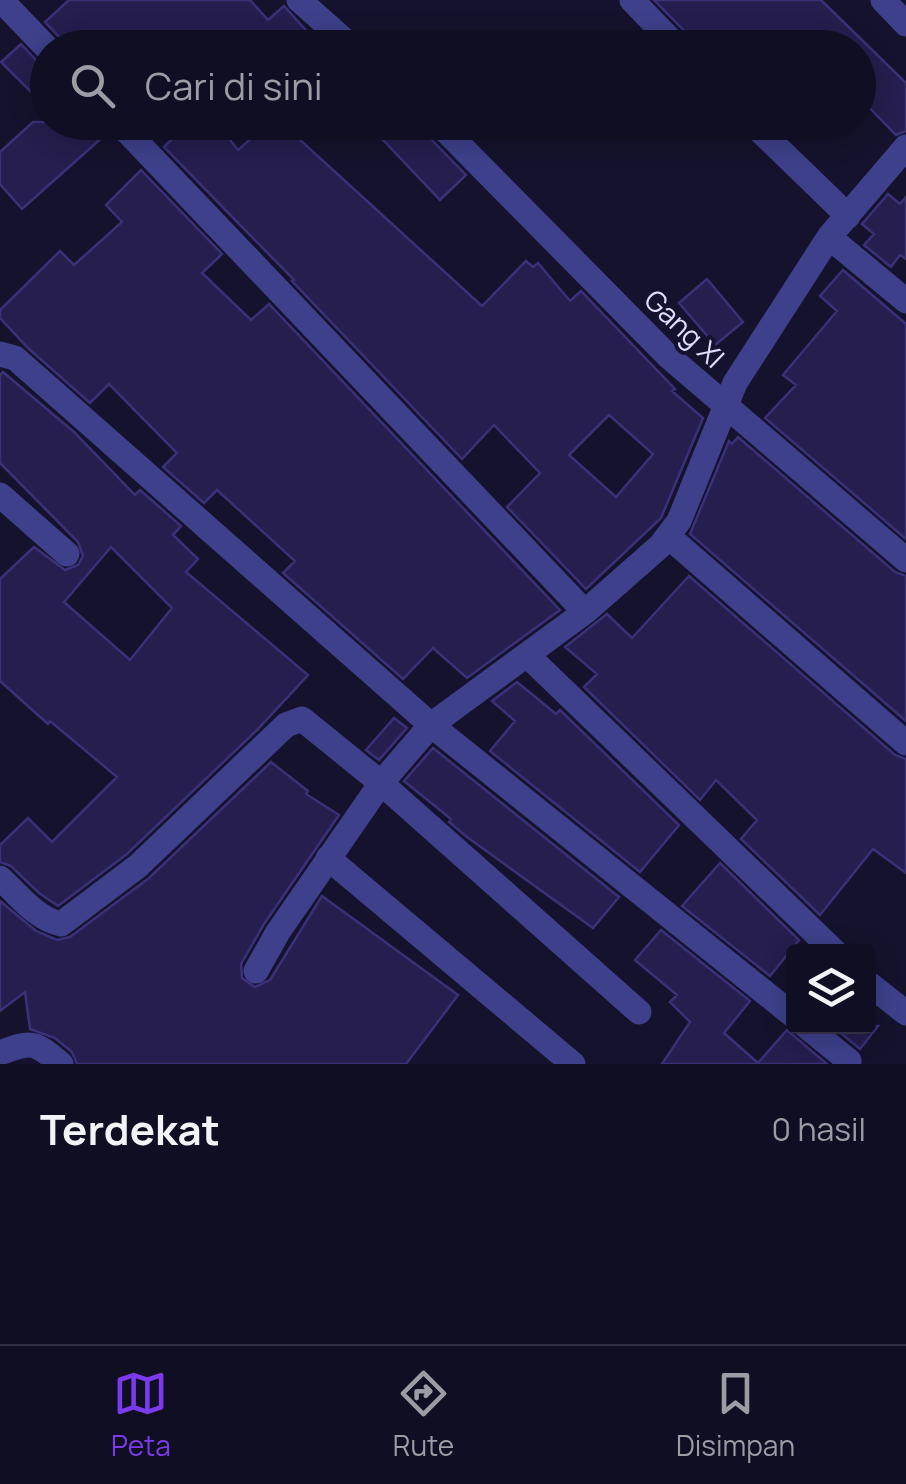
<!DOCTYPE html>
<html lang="id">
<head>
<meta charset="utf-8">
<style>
  body { margin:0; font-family:Manrope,sans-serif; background:#19172a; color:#f1f3f6 }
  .controls { position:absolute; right:30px; bottom:30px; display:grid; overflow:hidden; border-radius:10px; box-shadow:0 5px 25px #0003 }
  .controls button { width:90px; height:90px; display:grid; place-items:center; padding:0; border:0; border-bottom:2px solid #302e40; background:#100e22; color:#f1f3f6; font:50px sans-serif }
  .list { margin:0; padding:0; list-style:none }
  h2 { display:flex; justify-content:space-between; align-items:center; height:130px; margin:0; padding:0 40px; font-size:42px }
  h2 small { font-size:32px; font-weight:400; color:#9c9ca5 }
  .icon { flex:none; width:55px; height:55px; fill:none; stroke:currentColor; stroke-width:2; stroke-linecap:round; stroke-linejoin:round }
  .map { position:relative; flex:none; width:906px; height:1064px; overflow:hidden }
  .search { position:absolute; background:#100e22; box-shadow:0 5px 25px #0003; left:30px; right:30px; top:30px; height:110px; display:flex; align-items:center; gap:25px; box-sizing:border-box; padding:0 35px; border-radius:55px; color:#9c9ca5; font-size:38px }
  .sheet { height:280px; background:#100e22 }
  nav { display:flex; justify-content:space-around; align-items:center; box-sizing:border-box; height:140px; border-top:2px solid #302e40; background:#100e22; font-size:28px; color:#9c9ca5 }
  nav a { display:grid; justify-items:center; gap:5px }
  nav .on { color:#7c3aed }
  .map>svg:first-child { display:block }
  .building { fill:#251e4e; stroke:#3a3179; stroke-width:2.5; fill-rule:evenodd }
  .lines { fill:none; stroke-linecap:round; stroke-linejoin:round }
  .minor { stroke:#3e408b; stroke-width:25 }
  .labels { text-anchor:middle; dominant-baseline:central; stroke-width:8; stroke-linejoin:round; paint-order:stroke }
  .street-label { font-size:28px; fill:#e0deff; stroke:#15122d }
</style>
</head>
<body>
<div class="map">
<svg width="906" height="1064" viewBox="0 0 906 1064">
  <rect width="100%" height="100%" fill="#15122d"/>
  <path class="building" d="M 69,0 L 250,0 L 268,20 L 284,6 L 322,48 L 64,48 L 60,38 L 45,22 Z
    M 654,0 L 821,0 L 906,83 L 906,131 L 896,135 L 858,96 L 858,48 L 701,48 Z
    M 21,44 L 37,61 L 48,65 L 48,109 L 1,62 Z
    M 33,122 L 102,122 L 106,134 L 22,209 L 0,184 L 0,152 Z
    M 189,122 L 216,122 L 238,150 L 270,122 L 315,122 L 299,139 L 482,306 L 526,261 L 533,267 L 538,263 L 570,301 L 581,291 L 675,389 L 672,391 L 703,418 L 661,518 L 586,589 L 507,507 L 540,473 L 494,425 L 462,459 L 292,281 L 294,280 L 164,147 ZM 609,415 L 653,454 L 616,497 L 569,455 Z
    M 366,122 L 407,122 L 420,136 L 424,132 L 466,175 L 440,200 Z
    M 141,170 L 222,254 L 202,273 L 251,320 L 269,304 L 560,610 L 467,678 L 433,648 L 403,679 L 283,573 L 295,561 L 217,490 L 204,503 L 163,467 L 177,453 L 109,384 L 90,403 L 28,348 L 0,318 L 0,310 L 60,251 L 74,265 L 122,222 L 106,205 Z
    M 888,194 L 900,204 L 906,197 L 906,259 L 900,255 L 891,267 L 864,245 L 874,234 L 862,224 Z
    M 843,270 L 906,324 L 906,539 L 765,418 L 796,385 L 783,375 L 837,311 L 820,296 Z
    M 707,279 L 743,322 L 715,345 L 679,303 Z
    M 3,372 L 74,432 L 135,495 L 140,490 L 181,526 L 173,535 L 198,559 L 186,572 L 308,675 L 257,730 L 127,854 L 58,906 L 39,893 L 11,866 L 0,862 L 0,845 L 28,818 L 52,842 L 117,777 L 50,721 L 48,724 L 0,681 L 0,579 L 34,547 L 65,570 L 78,565 L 83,556 L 78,542 L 0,463 L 0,375 ZM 111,547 L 172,608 L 130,660 L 64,602 Z
    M 738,437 L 895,572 L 906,576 L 906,721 L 690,534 L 729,441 L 732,444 Z
    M 689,576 L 895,755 L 906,759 L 906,873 L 873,849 L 820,915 L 741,839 L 757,820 L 716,780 L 700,800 L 584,687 L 597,674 L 565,647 L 607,614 L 632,638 Z
    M 517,682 L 556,714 L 560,710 L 679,825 L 640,872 L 490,751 L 515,721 L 492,701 Z
    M 394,718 L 407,728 L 379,760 L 366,750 Z
    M 433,748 L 619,897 L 593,928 L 467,837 L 449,822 L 451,819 L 404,781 Z
    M 271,762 L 308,791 L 306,794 L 339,815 L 264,924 L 241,964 L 242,978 L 255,987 L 270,980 L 322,896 L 458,995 L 406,1064 L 77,1064 L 72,1052 L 55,1038 L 30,1029 L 25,992 L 0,1011 L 0,901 L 36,931 L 57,940 L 70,937 L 149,878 Z
    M 720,863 L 799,940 L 770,976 L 682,906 Z
    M 661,930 L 750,1001 L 724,1033 L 758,1063 L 787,1030 L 827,1064 L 662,1064 L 690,1022 L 670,1002 L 677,995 L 635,960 Z
    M 832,1026 L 878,1026 L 860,1049 Z"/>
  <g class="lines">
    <path class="minor" d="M 1,0 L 48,49
      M 299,0 L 353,48
      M 632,0 L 678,48
      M 883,0 L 906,24
      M 118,122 L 585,612
      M 437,122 L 668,356 L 906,560
      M 751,122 L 848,216
      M 829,237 L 906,301
      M 0,354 L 15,358 L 431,725 L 794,1016
      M 0,495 L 67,554
      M 669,537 L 906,743
      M 528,656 L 835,952
      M 328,858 L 573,1064
      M 0,878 C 18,894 36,919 61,924 L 138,866 L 286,725 L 302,719 L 381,783 L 639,1012
      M 256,971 L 278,932 L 381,783 L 431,725 L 585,612 L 660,546 L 679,521 L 735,383 L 829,237 L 906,147
      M 868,983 L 906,1013
      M 806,1026 L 849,1061
      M 0,1053 C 32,1040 35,1042 61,1064"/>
  </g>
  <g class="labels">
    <g class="street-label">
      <text transform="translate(685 328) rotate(44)">Gang XI</text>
    </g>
  </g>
</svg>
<div class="controls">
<button><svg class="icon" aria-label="layers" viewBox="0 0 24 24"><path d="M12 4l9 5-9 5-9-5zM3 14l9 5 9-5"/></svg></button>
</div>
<div class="search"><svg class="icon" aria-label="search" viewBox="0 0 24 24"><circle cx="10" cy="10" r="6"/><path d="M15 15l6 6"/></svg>Cari di sini</div>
</div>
<section class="sheet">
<h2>Terdekat<small>0 hasil</small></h2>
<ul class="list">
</ul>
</section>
<nav>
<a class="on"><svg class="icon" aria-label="map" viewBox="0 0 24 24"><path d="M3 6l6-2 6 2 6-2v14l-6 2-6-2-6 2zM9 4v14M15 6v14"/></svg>Peta</a>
<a><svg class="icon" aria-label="directions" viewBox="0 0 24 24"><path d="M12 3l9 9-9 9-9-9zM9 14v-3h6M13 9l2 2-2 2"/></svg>Rute</a>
<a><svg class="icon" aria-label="saved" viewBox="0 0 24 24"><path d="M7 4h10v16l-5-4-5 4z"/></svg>Disimpan</a>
</nav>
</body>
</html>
